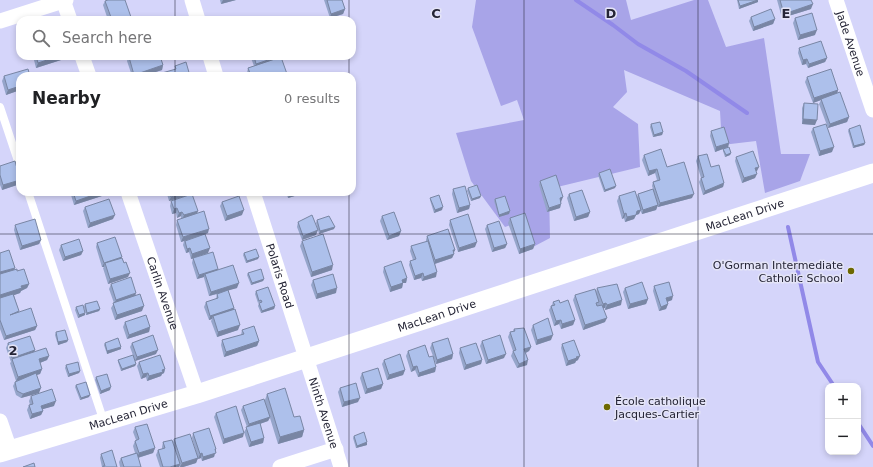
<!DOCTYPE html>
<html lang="en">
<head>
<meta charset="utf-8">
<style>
  body { margin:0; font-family:"DejaVu Sans",sans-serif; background:#f6f6f6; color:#202124 }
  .controls { position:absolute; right:12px; bottom:12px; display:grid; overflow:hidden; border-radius:8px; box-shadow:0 2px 6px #0003 }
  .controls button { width:36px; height:36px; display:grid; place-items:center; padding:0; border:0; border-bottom:1px solid #e0e0e0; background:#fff; color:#202124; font:20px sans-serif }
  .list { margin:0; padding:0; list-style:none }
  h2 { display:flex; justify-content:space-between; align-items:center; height:52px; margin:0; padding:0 16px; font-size:17px }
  h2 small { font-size:13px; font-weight:400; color:#757577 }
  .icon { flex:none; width:22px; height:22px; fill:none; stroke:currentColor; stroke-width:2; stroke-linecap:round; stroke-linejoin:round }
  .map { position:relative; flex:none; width:873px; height:467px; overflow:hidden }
  .search { position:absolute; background:#fff; box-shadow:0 2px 6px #0003; left:16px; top:16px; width:340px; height:44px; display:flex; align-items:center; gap:10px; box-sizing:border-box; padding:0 14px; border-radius:12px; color:#757577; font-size:15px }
  .panel { position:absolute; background:#fff; box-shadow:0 2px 6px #0003; left:16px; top:72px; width:340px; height:124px; border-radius:12px }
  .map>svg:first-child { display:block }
  .green { fill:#a8a4e8 }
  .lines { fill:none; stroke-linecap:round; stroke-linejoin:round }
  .stream { stroke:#9189e8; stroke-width:4 }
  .service { stroke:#fff; stroke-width:8 }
  .minor { stroke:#fff; stroke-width:15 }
  .tertiary { stroke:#fff; stroke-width:19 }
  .wall { fill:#95a5ca }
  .shaded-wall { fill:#7986a4 }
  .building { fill:#adc0eb; stroke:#7986a4 }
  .grid { fill:none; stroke:#252536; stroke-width:1; stroke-opacity:0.55 }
  .poi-dot { fill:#6d6800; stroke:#e4e4f7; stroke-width:1.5 }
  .labels { text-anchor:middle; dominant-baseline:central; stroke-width:3; stroke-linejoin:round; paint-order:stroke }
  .street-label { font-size:11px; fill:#252536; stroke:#e4e4f7 }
  .poi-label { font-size:11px; fill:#252536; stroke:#e4e4f7; text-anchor:end }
  .grid-label { font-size:13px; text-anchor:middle; font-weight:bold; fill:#252536; stroke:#e4e4f7; stroke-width:3; stroke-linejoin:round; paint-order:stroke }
</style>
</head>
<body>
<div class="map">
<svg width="873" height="467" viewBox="0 0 873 467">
  <rect width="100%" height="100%" fill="#d5d5fa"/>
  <path class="green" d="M 476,0 L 626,0 L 631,20 L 694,0 L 708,0 L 726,47 L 764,38 L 781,154 L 810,154 L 800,181 L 765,193 L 756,141 L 722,145 L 720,111 L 624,70 L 627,92 L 613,107 L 638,124 L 640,167 L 549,189 L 550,238 L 531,248 L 523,221 L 505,227 L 471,181 L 456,133 L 524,120 L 517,100 L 501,106 L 472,27 Z"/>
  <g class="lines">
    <path class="stream" d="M 576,0 L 613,25 L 638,44 L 686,71 L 747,113
      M 788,227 L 818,362 L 834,386
      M 858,423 L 873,446"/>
    <path class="service" d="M 0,107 L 20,167
      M 28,192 L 104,422"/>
    <g class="minor">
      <path d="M 63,0 L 70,20"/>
      <path d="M 192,0 L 198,20"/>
      <path id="s1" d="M 836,0 L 873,110"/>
      <path d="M 0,21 L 66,0"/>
      <path d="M 82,56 L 89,76"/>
      <path d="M 210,56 L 216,76"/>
      <path id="s2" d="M 128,192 L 197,394"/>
      <path id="s3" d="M 253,192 L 341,467"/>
      <path d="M 0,421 L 10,450"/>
      <path d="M 280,467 L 336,449"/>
    </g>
    <path class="tertiary" id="s4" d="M 0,453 L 197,394 L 873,173"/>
  </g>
  <path class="wall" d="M 220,0 L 236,0 L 221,4 Z
    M 324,0 L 342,0 L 345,9 L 343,14 L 330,18 Z
    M 737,0 L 758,0 L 758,2 L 739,9 Z
    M 777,0 L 811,0 L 811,9 L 782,18 Z
    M 105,1 L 132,20 L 108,20 L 103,5 Z
    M 751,17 L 775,19 L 773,24 L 753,31 L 749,21 Z
    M 795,18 L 815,35 L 798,40 L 793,23 Z
    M 799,48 L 827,58 L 825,62 L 808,68 L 806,64 L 802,65 L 798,53 Z
    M 33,56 L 62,56 L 61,60 L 36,68 Z
    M 127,56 L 160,56 L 163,65 L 162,70 L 143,76 L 132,76 L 127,61 L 128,58 Z
    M 248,56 L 273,56 L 273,60 L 287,76 L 248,76 L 247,73 L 248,68 L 254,66 L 251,58 L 249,58 Z
    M 4,76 L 20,76 L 20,90 L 6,95 L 2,81 Z
    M 807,77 L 838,90 L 837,93 L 849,117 L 847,122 L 828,128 L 819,104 L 821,100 L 813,103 L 805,82 Z
    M 804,103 L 815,125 L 802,124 L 802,108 Z
    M 651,124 L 663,132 L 662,135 L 653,137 L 650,127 Z
    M 813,128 L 832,152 L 819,156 L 811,132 Z
    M 849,129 L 865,143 L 864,145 L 853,148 L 848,131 Z
    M 711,131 L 729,143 L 728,147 L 731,153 L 730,155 L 725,157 L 723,151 L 723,149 L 715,152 L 710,136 Z
    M 644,155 L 667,167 L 692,198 L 658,207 L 658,205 L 656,210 L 642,214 L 640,210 L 639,214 L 636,215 L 634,219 L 625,222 L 624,218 L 622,219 L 617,201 L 619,196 L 637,197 L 638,194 L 653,189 L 652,186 L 653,182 L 657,180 L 655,173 L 648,176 L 642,160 Z
    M 698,156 L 711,167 L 724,183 L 723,187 L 703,195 L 699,182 L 701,178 L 696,161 Z
    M 736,157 L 757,171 L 756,171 L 755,178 L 742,183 L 735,161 Z
    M 0,166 L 18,172 L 20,171 L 20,184 L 2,190 L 0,185 Z
    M 599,173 L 615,188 L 604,192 L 598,175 Z
    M 540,181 L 561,202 L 560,208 L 547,212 L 539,185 Z
    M 468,188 L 480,198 L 471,201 L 467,191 Z
    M 453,189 L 470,205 L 469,209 L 457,213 L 452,194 Z
    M 72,192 L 106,192 L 105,195 L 74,205 L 71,195 Z
    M 164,192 L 191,192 L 190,195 L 169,201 L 167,194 L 165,195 Z
    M 286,192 L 308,192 L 288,198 Z
    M 569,194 L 590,212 L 588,217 L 574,221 L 567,198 Z
    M 430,198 L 442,210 L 434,213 L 430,200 Z
    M 495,199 L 510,211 L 509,214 L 499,217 L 494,201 Z
    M 171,201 L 198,211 L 197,214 L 208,233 L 205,234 L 208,253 L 191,259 L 189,252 L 186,253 L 183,245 L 184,241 L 181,242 L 176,225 L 177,220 L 181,219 L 181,216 L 177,218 L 176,213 L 172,214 L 170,206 Z
    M 222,202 L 242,215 L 225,221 L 220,206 Z
    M 85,207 L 113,219 L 88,228 L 83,211 Z
    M 382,216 L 401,231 L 399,236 L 387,240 L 380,221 Z
    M 510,218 L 535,244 L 533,249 L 519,254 L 508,223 Z
    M 317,220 L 334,229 L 319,234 L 316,223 Z
    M 450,220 L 475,247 L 458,252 L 449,225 Z
    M 298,222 L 316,235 L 302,240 L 297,227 Z
    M 15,225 L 41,240 L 39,244 L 20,250 L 14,230 Z
    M 487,225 L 507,244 L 505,248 L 492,252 L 485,229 Z
    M 427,236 L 455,250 L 454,252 L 454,254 L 452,258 L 435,264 L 436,277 L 422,281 L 421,278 L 414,280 L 409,265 L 410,261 L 413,260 L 410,251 L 411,246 L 426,242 L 426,240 Z
    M 302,241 L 332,270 L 311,277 L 300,246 Z
    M 97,243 L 122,258 L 124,263 L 128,277 L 108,284 L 103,268 L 104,267 L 102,267 L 96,247 Z
    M 61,245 L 83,251 L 81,255 L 63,261 L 59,250 Z
    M 0,253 L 15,268 L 14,269 L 17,271 L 29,284 L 27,288 L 21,291 L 20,293 L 14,295 L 19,312 L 37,326 L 35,330 L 4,340 L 0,329 Z
    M 244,253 L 258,259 L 246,263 L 243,255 Z
    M 193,258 L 217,270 L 237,288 L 228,290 L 234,308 L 233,309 L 238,330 L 217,337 L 211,321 L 212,319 L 209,320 L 204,307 L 206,302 L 216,299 L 217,294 L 209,296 L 204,278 L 204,277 L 197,279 L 192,263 Z
    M 384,267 L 407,278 L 406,283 L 403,283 L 402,288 L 390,292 L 383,272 Z
    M 248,273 L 264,279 L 263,281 L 251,285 L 247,275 Z
    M 313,280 L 336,293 L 316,299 L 311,285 Z
    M 111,284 L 135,296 L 142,311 L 115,320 L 111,308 L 114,303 L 109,289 Z
    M 654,286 L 672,300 L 667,302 L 668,304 L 666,309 L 659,311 L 653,291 Z
    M 597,288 L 621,305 L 605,310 L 605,308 L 603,308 L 605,322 L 583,330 L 573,300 L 575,295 L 596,292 Z
    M 625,288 L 648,299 L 646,304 L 628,309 L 623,292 Z
    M 256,291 L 275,306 L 274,309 L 261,313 L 258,306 L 259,303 L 261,303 L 260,302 L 258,303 L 255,294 Z
    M 553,302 L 560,303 L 575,320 L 573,325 L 561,329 L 559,324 L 554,326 L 549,310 L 551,306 L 552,305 Z
    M 85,304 L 100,309 L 99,311 L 86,315 L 84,307 Z
    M 76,307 L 85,315 L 78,318 L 75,310 Z
    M 125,322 L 150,327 L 149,332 L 127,339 L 123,327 Z
    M 533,325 L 551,340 L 536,345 L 531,330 Z
    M 514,329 L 531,347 L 529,351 L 526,353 L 527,365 L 517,368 L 511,356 L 513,351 L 508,337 L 510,332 L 513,331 Z
    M 242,330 L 259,341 L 257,346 L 224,357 L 221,345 L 222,340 L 241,335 Z
    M 56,332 L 68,340 L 67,342 L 58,345 L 55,335 Z
    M 482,341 L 504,358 L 486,364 L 480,346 Z
    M 8,343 L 35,350 L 34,352 L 49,356 L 47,360 L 40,363 L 42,369 L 40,374 L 36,375 L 39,393 L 21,398 L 16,395 L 13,386 L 15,382 L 16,381 L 10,363 L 11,362 L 6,348 Z
    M 105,343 L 121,349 L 107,354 L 104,345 Z
    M 132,343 L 156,354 L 135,361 L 130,347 Z
    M 432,343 L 453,354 L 452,359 L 436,364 L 430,348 Z
    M 562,344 L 578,360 L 576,361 L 575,363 L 566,366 L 561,348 Z
    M 460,348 L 482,360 L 481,364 L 464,370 L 459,353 Z
    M 408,351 L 429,357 L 436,367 L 435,372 L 418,377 L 415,370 L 411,372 L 406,356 Z
    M 118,360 L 136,364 L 135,366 L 121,371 L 118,362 Z
    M 384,360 L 405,370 L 403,375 L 387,380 L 382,364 Z
    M 139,362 L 165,369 L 164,373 L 162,374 L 161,376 L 147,381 L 146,377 L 141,379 L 137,366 Z
    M 66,365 L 80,371 L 79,373 L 68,377 L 65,368 Z
    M 362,373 L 383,384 L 381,389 L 365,394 L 360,378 Z
    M 96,377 L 110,390 L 100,394 L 95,380 Z
    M 76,385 L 89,397 L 80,400 L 75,387 Z
    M 340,388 L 358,402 L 342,407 L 338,392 Z
    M 267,394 L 294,417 L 304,430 L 302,437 L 278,444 L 270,418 L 268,421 L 260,424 L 264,438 L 263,443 L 249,447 L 244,432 L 247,427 L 241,410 L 243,406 L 265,400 Z
    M 31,396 L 54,406 L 42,409 L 43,411 L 41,415 L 30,419 L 27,410 L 29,405 L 30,405 L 29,401 Z
    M 216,413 L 243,437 L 223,444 L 214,417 Z
    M 135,427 L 155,448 L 153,453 L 138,458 L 141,467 L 120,467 L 119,462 L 121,458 L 135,453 L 133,446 L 135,441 L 136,440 L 133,432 Z
    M 193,433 L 216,449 L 214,457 L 202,461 L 201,458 L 198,459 L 192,438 Z
    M 354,436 L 367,445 L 356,448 L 353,438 Z
    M 174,439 L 198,458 L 196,463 L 183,467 L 180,467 L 179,466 L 179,467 L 160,467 L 156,455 L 158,450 L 162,449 L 162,447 L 163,442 L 173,442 Z
    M 101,454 L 117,467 L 102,467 L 100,458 Z"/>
  <path class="shaded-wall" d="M 223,0 L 236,0 L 221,4 Z
    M 758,0 L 758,2 L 739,9 L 740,6 Z
    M 813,4 L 811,9 L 782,18 L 784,14 Z
    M 345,9 L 343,14 L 330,18 L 331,14 Z
    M 775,19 L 773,24 L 753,31 L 754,27 Z
    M 817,30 L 815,35 L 798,40 L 800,35 Z
    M 59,56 L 62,56 L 61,60 L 36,68 L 38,63 Z
    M 274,58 L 272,62 L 255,68 L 256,64 Z
    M 827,58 L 825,62 L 808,68 L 809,64 Z
    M 807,59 L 806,64 L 802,65 L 803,60 Z
    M 163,65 L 162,70 L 143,76 L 134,76 L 134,75 Z
    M 20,86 L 20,90 L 6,95 L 8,90 Z
    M 838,90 L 837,94 L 813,103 L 814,98 Z
    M 849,117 L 847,122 L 828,128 L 830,124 Z
    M 803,119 L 817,120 L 815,125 L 802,124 Z
    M 663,132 L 662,135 L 653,137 L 654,135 Z
    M 729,143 L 728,147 L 715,152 L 716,147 Z
    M 865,143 L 864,145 L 853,148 L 854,146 Z
    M 834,147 L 832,152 L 819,156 L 820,151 Z
    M 731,153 L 730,155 L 725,157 L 726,155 Z
    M 759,167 L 757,171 L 753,172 L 755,168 Z
    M 657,169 L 655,173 L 648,176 L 649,171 Z
    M 757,174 L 755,178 L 742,183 L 744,178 Z
    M 20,180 L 20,184 L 2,190 L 3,185 Z
    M 724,183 L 723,187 L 703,195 L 705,191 Z
    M 616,186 L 615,188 L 604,192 L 605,190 Z
    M 102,192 L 106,192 L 105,195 L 74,205 L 76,201 Z
    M 186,192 L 191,192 L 190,195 L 169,201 L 171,197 Z
    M 294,192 L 308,192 L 288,198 L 290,193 Z
    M 694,194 L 692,198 L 658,207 L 660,203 Z
    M 481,196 L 480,198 L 471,201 L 472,199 Z
    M 563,197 L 561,202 L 558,203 L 560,198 Z
    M 561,204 L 560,208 L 547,212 L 549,208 Z
    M 470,205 L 469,209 L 457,213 L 459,208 Z
    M 658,205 L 656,210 L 642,214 L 643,210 Z
    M 443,207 L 442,210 L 434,213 L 435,210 Z
    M 177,208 L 176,213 L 172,214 L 174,209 Z
    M 244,210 L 242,215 L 225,221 L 227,216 Z
    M 641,210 L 639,214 L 636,215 L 634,219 L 625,222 L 627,217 L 637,211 Z
    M 198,211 L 196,215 L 182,220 L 184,215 Z
    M 510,211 L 509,214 L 499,217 L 499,215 Z
    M 182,212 L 181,216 L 177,218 L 179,213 Z
    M 590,212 L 588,217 L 574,221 L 576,217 Z
    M 626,213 L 624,218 L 622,219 L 624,214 Z
    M 115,215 L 113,219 L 88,228 L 90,223 Z
    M 335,227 L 334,229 L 319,234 L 320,231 Z
    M 209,229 L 208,233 L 181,242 L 183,237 Z
    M 318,230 L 316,235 L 302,240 L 303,236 Z
    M 401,231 L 399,236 L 387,240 L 389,236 Z
    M 41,240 L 39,244 L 20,250 L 22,246 Z
    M 477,242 L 475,247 L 458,252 L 459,248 Z
    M 507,244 L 505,248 L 492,252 L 494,248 Z
    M 535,244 L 533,249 L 519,254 L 520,249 Z
    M 190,248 L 189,252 L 186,253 L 187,249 Z
    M 210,248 L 208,253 L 191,259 L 192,254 Z
    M 453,250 L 455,250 L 453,254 L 454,254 L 452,258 L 434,264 L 435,260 Z
    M 83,251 L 81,255 L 63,261 L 65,257 Z
    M 122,257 L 120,261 L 105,263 L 104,267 L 102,267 L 104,263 Z
    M 259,257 L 258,259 L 246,263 L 247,261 Z
    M 333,265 L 332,270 L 311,277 L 312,272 Z
    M 15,268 L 13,272 L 0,276 L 0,272 Z
    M 218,269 L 216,273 L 205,274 L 204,277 L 197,279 L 199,275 Z
    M 437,272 L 436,277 L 422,281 L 424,277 Z
    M 130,273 L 128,277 L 108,284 L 110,279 Z
    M 423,273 L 421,278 L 414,280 L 415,276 Z
    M 407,278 L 406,283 L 403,283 L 402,288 L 390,292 L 391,287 L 402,280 Z
    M 264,279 L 263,281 L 251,285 L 252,283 Z
    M 239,283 L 237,288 L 209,296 L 211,292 Z
    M 29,284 L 27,288 L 21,291 L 20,293 L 0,300 L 0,295 L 21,286 Z
    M 337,288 L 336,293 L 316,299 L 317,294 Z
    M 136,293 L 135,297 L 114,304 L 116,300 Z
    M 673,296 L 672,300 L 664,303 L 666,298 Z
    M 648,299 L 646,304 L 628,309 L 630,304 Z
    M 622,300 L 621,305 L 605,310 L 607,305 Z
    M 606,303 L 605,308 L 601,309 L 603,304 Z
    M 668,304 L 666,309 L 659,311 L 661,307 Z
    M 144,306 L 142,311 L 115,320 L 117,315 Z
    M 275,306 L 274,309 L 261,313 L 262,311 Z
    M 234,308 L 232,313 L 213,316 L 212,319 L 209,320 L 210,316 Z
    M 100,309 L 99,311 L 86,315 L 87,313 Z
    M 85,313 L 85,315 L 78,318 L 79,315 Z
    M 607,318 L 605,322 L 583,330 L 585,325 Z
    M 561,320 L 559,324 L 554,326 L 556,321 Z
    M 575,320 L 573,325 L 561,329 L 562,324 Z
    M 240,325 L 238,330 L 217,337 L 218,332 Z
    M 37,326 L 35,330 L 4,340 L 6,336 Z
    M 150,327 L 149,332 L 127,339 L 129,335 Z
    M 553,335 L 551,340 L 536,345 L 537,340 Z
    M 68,340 L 67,342 L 58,345 L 58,342 Z
    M 259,341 L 257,346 L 224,357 L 226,352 Z
    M 121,347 L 121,349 L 107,354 L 107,351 Z
    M 531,347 L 529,351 L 523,354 L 524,349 Z
    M 35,350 L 33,355 L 12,359 L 12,358 Z
    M 158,350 L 156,354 L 135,361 L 137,357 Z
    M 453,354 L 452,359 L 436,364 L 437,360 Z
    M 506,354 L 504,358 L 486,364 L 488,360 Z
    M 49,356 L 47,360 L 37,364 L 39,359 Z
    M 580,356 L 578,360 L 576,361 L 575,363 L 566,366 L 568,361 Z
    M 482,360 L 481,364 L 464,370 L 466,365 Z
    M 528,360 L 527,365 L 517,368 L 519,364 Z
    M 136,364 L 135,366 L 121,371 L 122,369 Z
    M 417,366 L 415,370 L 411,372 L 413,367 Z
    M 436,367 L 435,372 L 418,377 L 419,373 Z
    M 42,369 L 40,374 L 16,381 L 18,377 Z
    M 165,369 L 164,373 L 162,374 L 161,376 L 147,381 L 149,376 Z
    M 405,370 L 403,375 L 387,380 L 389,375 Z
    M 80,371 L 79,373 L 68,377 L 69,374 Z
    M 148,373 L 146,377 L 141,379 L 143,374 Z
    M 383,384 L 381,389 L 365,394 L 367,389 Z
    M 111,387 L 110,390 L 100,394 L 101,391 Z
    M 41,388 L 39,393 L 21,398 L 23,394 Z
    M 90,395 L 89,397 L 80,400 L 81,398 Z
    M 360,398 L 358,402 L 342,407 L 344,402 Z
    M 56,401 L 54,406 L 40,410 L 41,406 Z
    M 43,411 L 41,415 L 30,419 L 32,414 Z
    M 270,417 L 268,421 L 247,428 L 249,424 Z
    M 304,430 L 302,437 L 278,444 L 280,437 Z
    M 244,433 L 243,437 L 223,444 L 224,439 Z
    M 264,438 L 263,443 L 249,447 L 251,442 Z
    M 367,442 L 367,445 L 356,448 L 357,446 Z
    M 155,448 L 153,453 L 137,458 L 139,453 Z
    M 215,449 L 216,449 L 214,457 L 202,461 L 203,457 Z
    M 202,453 L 201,458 L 198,459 L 200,454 Z
    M 198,458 L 196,463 L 183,467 L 180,467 L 182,463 Z
    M 180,464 L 179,467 L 170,467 Z"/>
  <path class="building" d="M 108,0 L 125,0 L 132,20 L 112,20 L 105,1 Z
    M 327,0 L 342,0 L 345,9 L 331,14 Z
    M 738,0 L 758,0 L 740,6 Z
    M 780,0 L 811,0 L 813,4 L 784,14 Z
    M 771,9 L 775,19 L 754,27 L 751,17 Z
    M 812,13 L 817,30 L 800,35 L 795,18 Z
    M 821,41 L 827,58 L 809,64 L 807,59 L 803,60 L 799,48 Z
    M 36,56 L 59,56 L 38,63 Z
    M 131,56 L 160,56 L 163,65 L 134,75 L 129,57 Z
    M 254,56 L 273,56 L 274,58 L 256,64 Z
    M 281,57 L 287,74 L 282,76 L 251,76 L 248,68 Z
    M 186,62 L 190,76 L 163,76 L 162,73 L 176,69 L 175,66 Z
    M 28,69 L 30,76 L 20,76 L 20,86 L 8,90 L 4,76 Z
    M 831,69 L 838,90 L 814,98 L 807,77 Z
    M 840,92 L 849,117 L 830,124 L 821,99 Z
    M 804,103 L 818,104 L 817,120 L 803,119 Z
    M 660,122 L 663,132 L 654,135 L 651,124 Z
    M 826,124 L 834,147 L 820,151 L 813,128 Z
    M 860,125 L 865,143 L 854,146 L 849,129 Z
    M 724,127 L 729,143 L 716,147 L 711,131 Z
    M 729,147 L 731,153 L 726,155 L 723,149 Z
    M 661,149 L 667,167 L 684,162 L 694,194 L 660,203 L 653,182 L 660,180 L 657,169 L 649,171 L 644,155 Z
    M 753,151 L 759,167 L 755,168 L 757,174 L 744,178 L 736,157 Z
    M 707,154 L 711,167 L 719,165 L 724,183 L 705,191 L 701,178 L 704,177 L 698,156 Z
    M 15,161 L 18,172 L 20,171 L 20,180 L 3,185 L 0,175 L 0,166 Z
    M 610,169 L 616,186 L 605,190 L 599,173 Z
    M 556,175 L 563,197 L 560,198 L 561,204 L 549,208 L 540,181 Z
    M 477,185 L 481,196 L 472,199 L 468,188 Z
    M 465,186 L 470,205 L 459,208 L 453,189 Z
    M 653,189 L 658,205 L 643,210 L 638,194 Z
    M 582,190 L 590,212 L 576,217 L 569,194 Z
    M 635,191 L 641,210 L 637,211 L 636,215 L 627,217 L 626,213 L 624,214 L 619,196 Z
    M 73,192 L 102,192 L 76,201 Z
    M 169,192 L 186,192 L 171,197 Z
    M 192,194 L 198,211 L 184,215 L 182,212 L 179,213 L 177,208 L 174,209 L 171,201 Z
    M 439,195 L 443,207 L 435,210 L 430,198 Z
    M 239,196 L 244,210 L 227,216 L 222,202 Z
    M 505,196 L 510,211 L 499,215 L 495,199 Z
    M 109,199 L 115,215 L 90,223 L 85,207 Z
    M 204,211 L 209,229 L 183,237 L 177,220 Z
    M 394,212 L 401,231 L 389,236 L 382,216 Z
    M 525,213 L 535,244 L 520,249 L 510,218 Z
    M 468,214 L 477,242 L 459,248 L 450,220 Z
    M 312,215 L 318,230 L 303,236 L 298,222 Z
    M 329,216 L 335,227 L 320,231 L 317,220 Z
    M 35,219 L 41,240 L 22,246 L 15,225 Z
    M 499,221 L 507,244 L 494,248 L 487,225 Z
    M 448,229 L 455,250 L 453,250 L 454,254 L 435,260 L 427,236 Z
    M 205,234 L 210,248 L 192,254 L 190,248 L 187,249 L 185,241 Z
    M 323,234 L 333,265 L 312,272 L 302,241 Z
    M 115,237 L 122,257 L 104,263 L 97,243 Z
    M 79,239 L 83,251 L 65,257 L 61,245 Z
    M 428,241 L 437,272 L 424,277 L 423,273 L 415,276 L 410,261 L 416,259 L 411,246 Z
    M 256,249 L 259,257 L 247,261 L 244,253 Z
    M 9,250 L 15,268 L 0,272 L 0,253 Z
    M 213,252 L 218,269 L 199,275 L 193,258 Z
    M 122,258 L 124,263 L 126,262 L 130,273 L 110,279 L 105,263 Z
    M 401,261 L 407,278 L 402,280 L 403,283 L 391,287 L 384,267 Z
    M 233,265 L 239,283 L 211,292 L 205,274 Z
    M 17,269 L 17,271 L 24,269 L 29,284 L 21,286 L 22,288 L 0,295 L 0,274 Z
    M 261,269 L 264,279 L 252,283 L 248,273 Z
    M 333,274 L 337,288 L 317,294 L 313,280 Z
    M 131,277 L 136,293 L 116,300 L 111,284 Z
    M 642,282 L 648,299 L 630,304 L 625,288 Z
    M 669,282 L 673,296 L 666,298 L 668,304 L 661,307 L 654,286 Z
    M 617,284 L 622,300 L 607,305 L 606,303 L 603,304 L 597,288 Z
    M 268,287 L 275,306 L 262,311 L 259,303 L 262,302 L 261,300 L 259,301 L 256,291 Z
    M 595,289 L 599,302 L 596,303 L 597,306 L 602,305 L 607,318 L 585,325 L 575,295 Z
    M 228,290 L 234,308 L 210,316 L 206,302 L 218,298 L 217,294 Z
    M 13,294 L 19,311 L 10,315 L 31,308 L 37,326 L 6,336 L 0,320 L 0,298 Z
    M 140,294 L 144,306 L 117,315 L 113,303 Z
    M 559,300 L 560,303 L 568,300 L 575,320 L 562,324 L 561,320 L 556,321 L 551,306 L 555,305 L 553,302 Z
    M 97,301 L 100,309 L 87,313 L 85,304 Z
    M 83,305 L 85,313 L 79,315 L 76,307 Z
    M 235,309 L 240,325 L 218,332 L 213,316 Z
    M 146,315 L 150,327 L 129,335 L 125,322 Z
    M 548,318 L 553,335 L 537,340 L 533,325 Z
    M 254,326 L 259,341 L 226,352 L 222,340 L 244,334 L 242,330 Z
    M 524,328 L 531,347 L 524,349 L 528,360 L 519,364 L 513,351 L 516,350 L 510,332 L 515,331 L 514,329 Z
    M 65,330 L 68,340 L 58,342 L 56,332 Z
    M 153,335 L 158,350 L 137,357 L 132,343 Z
    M 500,335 L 506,354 L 488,360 L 482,341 Z
    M 30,336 L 35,350 L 12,358 L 8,343 Z
    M 118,338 L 121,347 L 107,351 L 105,343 Z
    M 448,338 L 453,354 L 437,360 L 432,343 Z
    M 574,340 L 580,356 L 576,357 L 577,358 L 568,361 L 562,344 Z
    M 476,343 L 482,360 L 466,365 L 460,348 Z
    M 425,345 L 429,357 L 433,356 L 436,367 L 419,373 L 417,366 L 413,367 L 408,351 Z
    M 46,348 L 49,356 L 39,359 L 42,369 L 18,377 L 12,359 Z
    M 400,354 L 405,370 L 389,375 L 384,360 Z
    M 133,355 L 136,364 L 122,369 L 118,360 Z
    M 160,355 L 165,369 L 162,370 L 163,372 L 149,376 L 148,373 L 143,374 L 139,362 Z
    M 78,362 L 80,371 L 69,374 L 66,365 Z
    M 378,368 L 383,384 L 367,389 L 362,373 Z
    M 36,373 L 41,388 L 23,394 L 17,391 L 15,382 Z
    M 107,374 L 111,387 L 101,391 L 96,377 Z
    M 86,382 L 90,395 L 81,398 L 76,385 Z
    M 356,383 L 360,398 L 344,402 L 340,388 Z
    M 285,388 L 294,417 L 300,416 L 304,430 L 280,437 L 267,394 Z
    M 52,389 L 56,401 L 41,406 L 43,411 L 32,414 L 29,405 L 33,404 L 31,396 Z
    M 264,399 L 270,417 L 249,424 L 243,406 Z
    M 236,406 L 244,433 L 224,439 L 216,413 Z
    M 260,423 L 264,438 L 251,442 L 246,427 Z
    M 147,424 L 155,448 L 139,453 L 135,441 L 139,439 L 135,427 Z
    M 209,428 L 216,449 L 215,449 L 216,453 L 203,457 L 202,453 L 200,454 L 193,433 Z
    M 364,432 L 367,442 L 357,446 L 354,436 Z
    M 190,434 L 198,458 L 182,463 L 174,439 Z
    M 172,440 L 180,464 L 170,467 L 163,467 L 158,450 L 165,448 L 163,442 Z
    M 112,450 L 117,467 L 103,467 L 103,466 L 105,466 L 101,454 Z
    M 137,453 L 141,467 L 124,467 L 121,458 Z
    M 34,463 L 35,467 L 23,467 Z"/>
  <path class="grid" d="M 175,0 L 175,20M 349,0 L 349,20M 524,0 L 524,467M 698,0 L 698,467M 175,56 L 175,76M 349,56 L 349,76M 175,192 L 175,467M 349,192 L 349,467M 0,234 L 873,234"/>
  <g class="poi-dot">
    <circle cx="851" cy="271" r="4"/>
    <circle cx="607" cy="407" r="4"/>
  </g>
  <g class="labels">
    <g class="street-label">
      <text stroke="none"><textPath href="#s1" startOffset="46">Jade Avenue</textPath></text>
      <text stroke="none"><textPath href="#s4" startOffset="782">MacLean Drive</textPath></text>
      <text stroke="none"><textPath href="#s3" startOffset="88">Polaris Road</textPath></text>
      <text stroke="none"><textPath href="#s2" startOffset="107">Carlin Avenue</textPath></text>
      <text stroke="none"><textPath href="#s4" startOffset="458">MacLean Drive</textPath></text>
      <text stroke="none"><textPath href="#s3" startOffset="232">Ninth Avenue</textPath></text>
      <text stroke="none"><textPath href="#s4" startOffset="134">MacLean Drive</textPath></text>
    </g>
    <g class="poi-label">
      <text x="843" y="265">O'Gorman Intermediate<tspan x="843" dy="13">Catholic School</tspan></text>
      <text x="615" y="401" text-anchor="start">École catholique<tspan x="615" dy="13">Jacques-Cartier</tspan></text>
    </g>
  </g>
  <g class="grid-label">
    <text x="436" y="18">C</text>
    <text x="611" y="18">D</text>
    <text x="786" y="18">E</text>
    <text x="13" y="355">2</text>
  </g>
</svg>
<div class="controls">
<button>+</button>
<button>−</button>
</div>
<div class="search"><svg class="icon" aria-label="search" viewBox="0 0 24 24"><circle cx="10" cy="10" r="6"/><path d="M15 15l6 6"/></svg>Search here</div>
<section class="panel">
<h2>Nearby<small>0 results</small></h2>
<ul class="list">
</ul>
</section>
</div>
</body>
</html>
